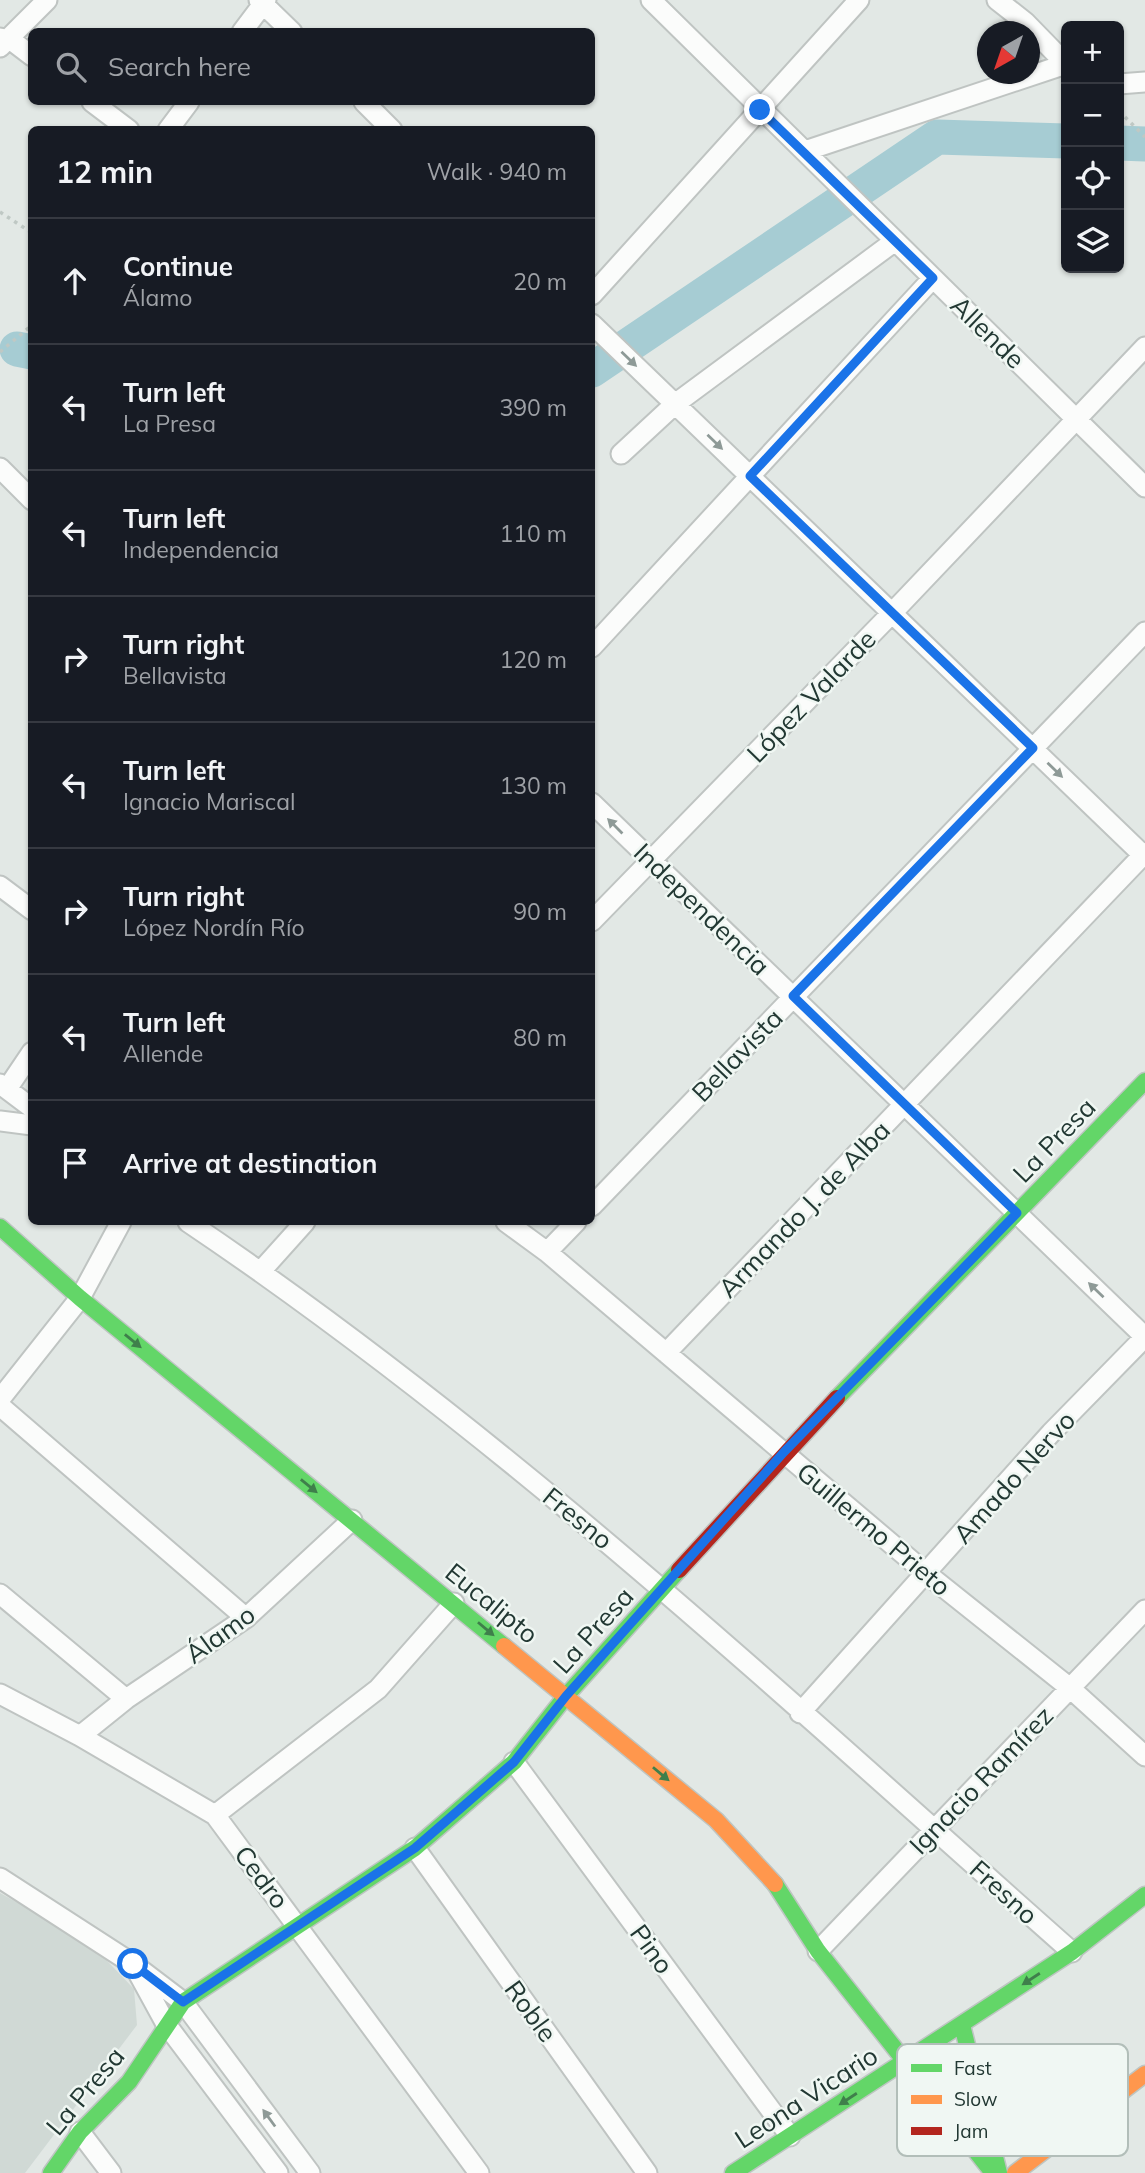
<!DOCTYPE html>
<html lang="en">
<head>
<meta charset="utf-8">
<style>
  body { margin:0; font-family:Mulish,sans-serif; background:#20242c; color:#f1f3f6 }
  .controls { position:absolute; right:21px; top:21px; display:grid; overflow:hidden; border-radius:10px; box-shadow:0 2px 5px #0004 }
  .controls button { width:63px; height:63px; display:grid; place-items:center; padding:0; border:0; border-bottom:2px solid #363941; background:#171b24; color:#f1f3f6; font:35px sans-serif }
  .compass { position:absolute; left:977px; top:21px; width:63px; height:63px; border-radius:50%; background:#171b24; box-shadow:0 2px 5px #0004; rotate:220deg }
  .stop { position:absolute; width:21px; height:21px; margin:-16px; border:5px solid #1a73e8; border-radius:50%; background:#fff }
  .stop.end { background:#1a73e8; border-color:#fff; box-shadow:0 2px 7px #0008 }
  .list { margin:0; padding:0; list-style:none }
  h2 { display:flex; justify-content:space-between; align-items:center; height:91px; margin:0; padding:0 28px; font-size:30px }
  h2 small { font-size:23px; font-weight:400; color:#9ea1a6 }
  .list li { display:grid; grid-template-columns:46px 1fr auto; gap:21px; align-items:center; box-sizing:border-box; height:126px; padding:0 28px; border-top:2px solid #363941 }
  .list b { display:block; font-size:26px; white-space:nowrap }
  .list p { margin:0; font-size:23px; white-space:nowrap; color:#9ea1a6 }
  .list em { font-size:23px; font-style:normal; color:#9ea1a6 }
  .icon { flex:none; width:38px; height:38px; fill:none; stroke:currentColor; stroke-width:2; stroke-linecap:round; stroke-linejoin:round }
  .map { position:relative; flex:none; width:1145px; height:2173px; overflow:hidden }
  .search { position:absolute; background:#171b24; box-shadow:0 2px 5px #0004; left:28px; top:28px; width:567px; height:77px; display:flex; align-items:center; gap:18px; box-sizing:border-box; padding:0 24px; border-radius:10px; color:#9ea1a6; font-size:26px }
  .panel { position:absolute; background:#171b24; box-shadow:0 2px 5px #0004; left:28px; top:126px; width:567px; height:1099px; border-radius:10px }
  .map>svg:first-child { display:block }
  .built { fill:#d0d9d5 }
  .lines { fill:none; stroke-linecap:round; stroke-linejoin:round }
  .river { stroke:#a6ccd3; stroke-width:35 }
  .street-casing { stroke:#bfc4c2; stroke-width:23 }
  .fast-casing { stroke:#bec5c2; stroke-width:19 }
  .slow-casing { stroke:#bec5c2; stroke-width:19 }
  .jam-casing { stroke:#bec5c2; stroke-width:19 }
  .path { stroke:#bfc8c4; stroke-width:3.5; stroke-dasharray:3.5 5; stroke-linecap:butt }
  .street { stroke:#fbfcfb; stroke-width:19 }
  .fast { stroke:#63d668; stroke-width:16 }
  .slow { stroke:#ff974d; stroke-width:16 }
  .jam { stroke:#b3261e; stroke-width:16 }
  .oneway { fill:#8e9a97 }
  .oneway2 { fill:#3f7f4b }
  .route { stroke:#1a73e8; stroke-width:9 }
  .labels { text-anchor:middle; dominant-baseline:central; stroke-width:5; stroke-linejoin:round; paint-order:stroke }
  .street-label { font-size:26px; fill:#223833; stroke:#f0f7f3 }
  .key { fill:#f0f7f3; stroke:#b2beb9; stroke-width:2 }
  .key-label { font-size:19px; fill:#223833 }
</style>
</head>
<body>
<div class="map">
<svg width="1145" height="2173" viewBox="0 0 1145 2173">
  <rect width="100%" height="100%" fill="#e2e8e5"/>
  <path class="built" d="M 0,1893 L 90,1943 L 134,1989 L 137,2025 L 25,2173 L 0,2173 Z"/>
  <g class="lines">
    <path class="river" d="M 1119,143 L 1145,144
      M 17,349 L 32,352
      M 592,370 L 937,137 L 1066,141"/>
    <defs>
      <path id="street" d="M 259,0 L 292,32
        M 651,0 L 1145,487
        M 997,0 L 1025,22 L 1066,64
        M 242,32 L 266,0
        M 0,38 L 11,40 L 32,56
        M 0,47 L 47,0
        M 1119,84 L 1145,82
        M 92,102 L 129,130
        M 364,102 L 392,130
        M 168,130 L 189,102
        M 805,151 L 1066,64
        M 592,295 L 859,0
        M 592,324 L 1145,857
        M 621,454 L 675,404 L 895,241
        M 0,468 L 32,500
        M 592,647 L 933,278
        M 592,803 L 1145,1337
        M 0,886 L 32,910
        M 592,921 L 892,613 L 1145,347
        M 0,1084 L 32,1108
        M 7,1089 L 32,1052
        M 0,1121 L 32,1125
        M 592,1206 L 1145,632
        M 188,1222 C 506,1436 786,1699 1072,1952
        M 506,1222 L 547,1252 L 927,1574 L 1070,1688 L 1145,1756
        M 547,1252 L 576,1222
        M 261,1271 L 305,1222
        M 666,1353 L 1145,853
        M 0,1399 L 80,1298 L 121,1222
        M 0,1406 L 246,1618
        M 0,1594 L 126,1699
        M 0,1694 L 80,1736 L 215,1815 L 479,2173
        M 800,1713 L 1051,1433 L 1145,1337
        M 80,1736 L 126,1699 L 246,1618 L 352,1520
        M 514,1762 L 790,2136
        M 215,1815 L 378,1689 L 454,1603
        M 415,1848 L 647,2173
        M 0,1878 L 133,1964 L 183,2002 L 310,2173
        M 818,1951 L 1145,1610
        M 137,1971 L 166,2024 L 278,2173
        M 80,2132 L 111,2173"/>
      <path id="fast" d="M 0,1227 L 80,1298 L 504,1646
        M 837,1398 L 1145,1081
        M 775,1884 L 818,1951 L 993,2173
        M 962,2025 L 999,2173
        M 51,2173 L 80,2132 L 129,2082 L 183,2002 L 415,1848 L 514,1762 L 566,1696 L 679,1570
        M 733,2173 L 1072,1952 L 1145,1895"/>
      <path id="slow" d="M 504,1646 L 716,1820 L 775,1884
        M 1015,2173 L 1145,2074"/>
      <path id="jam" d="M 679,1570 L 837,1398"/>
    </defs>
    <use href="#street" class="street-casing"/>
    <use href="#fast" class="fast-casing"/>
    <use href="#slow" class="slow-casing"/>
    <use href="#jam" class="jam-casing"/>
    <path class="path" d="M 1119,111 L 1145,137
      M 0,212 L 32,233
      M 0,352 L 32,325"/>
    <use href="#street" class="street"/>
    <use href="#fast" class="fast"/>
    <use href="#slow" class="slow"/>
    <use href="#jam" class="jam"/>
  </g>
  <defs><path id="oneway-solid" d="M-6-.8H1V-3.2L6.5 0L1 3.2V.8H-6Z" transform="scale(1.75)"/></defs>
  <g class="oneway">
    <use href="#oneway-solid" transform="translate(629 359) rotate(44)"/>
    <use href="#oneway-solid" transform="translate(715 442) rotate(44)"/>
    <use href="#oneway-solid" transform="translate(1055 770) rotate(44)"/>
    <use href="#oneway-solid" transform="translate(615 826) rotate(-135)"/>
    <use href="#oneway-solid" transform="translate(1096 1290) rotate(-136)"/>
    <use href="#oneway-solid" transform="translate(269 2118) rotate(-126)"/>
  </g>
  <g class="oneway2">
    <use href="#oneway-solid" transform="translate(133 1341) rotate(39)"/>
    <use href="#oneway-solid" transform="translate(309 1486) rotate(39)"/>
    <use href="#oneway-solid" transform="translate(486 1629) rotate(40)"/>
    <use href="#oneway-solid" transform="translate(661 1774) rotate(40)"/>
    <use href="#oneway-solid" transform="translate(1031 1979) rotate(147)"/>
    <use href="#oneway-solid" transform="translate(848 2099) rotate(147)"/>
  </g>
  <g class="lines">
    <path class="route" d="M 133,1964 L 183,2002 L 415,1848 L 514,1762 L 566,1696 L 784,1452 L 1017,1213 L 793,996 L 1033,748 L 750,476 L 933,278 L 760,110"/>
  </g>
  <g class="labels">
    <g class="street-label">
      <text transform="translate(988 332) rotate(44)">Allende</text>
      <text transform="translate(811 696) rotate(-46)">López Valarde</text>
      <text transform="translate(702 909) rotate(44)">Independencia</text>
      <text transform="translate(737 1055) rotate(-46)">Bellavista</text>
      <text transform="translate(1054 1140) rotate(-46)">La Presa</text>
      <text transform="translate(804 1209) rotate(-46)">Armando J. de Alba</text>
      <text transform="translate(1014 1477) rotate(-48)">Amado Nervo</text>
      <text transform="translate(578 1518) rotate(39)">Fresno</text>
      <text transform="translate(874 1529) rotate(40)">Guillermo Prieto</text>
      <text transform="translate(492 1603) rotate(39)">Eucalipto</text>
      <text transform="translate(593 1630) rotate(-48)">La Presa</text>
      <text transform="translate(220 1634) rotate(-36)">Álamo</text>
      <text transform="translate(981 1780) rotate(-46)">Ignacio Ramírez</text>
      <text transform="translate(262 1877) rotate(53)">Cedro</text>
      <text transform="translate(1004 1892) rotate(42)">Fresno</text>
      <text transform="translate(652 1949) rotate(54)">Pino</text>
      <text transform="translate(531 2011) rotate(54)">Roble</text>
      <text transform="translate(85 2091) rotate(-50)">La Presa</text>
      <text transform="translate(806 2097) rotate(-33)">Leona Vicario</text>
    </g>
  </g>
  <rect x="897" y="2044" width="231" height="112" rx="10" class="key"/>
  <rect x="911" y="2064" width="31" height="8" fill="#63d668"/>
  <rect x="911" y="2095" width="31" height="9" fill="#ff974d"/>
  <rect x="911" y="2127" width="31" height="8" fill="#b3261e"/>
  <g class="key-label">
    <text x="954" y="2075">Fast</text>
    <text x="954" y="2106">Slow</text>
    <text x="954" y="2138">Jam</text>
  </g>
</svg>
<div class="controls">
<button>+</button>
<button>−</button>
<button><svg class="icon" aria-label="locate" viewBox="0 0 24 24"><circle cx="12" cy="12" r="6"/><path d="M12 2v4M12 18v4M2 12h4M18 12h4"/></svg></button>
<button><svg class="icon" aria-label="layers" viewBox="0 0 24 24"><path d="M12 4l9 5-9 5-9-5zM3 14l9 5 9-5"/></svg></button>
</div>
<svg class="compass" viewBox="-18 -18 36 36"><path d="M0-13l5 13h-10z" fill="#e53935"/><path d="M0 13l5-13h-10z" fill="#9ea1a6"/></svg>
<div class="stop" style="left:133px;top:1964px"></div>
<div class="stop end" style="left:760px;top:110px"></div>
<div class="search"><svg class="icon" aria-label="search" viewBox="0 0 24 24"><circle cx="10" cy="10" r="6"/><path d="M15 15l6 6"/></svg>Search here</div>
<section class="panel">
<h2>12 min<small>Walk · 940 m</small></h2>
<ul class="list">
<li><svg class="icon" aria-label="ahead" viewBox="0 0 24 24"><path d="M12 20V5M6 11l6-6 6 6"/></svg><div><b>Continue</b><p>Álamo</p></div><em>20 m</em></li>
<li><svg class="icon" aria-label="left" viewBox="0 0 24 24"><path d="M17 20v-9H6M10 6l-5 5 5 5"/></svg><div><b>Turn left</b><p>La Presa</p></div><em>390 m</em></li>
<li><svg class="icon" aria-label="left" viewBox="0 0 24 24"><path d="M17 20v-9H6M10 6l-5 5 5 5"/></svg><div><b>Turn left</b><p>Independencia</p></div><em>110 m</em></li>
<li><svg class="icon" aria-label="right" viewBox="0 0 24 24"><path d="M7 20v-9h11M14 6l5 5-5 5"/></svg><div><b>Turn right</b><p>Bellavista</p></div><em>120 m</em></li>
<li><svg class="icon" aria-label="left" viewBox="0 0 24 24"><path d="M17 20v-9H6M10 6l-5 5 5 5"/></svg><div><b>Turn left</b><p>Ignacio Mariscal</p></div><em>130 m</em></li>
<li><svg class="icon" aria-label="right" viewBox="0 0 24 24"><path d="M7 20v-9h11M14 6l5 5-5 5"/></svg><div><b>Turn right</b><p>López Nordín Río</p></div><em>90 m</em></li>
<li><svg class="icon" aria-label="left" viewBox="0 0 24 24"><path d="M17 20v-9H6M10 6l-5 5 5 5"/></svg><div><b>Turn left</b><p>Allende</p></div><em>80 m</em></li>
<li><svg class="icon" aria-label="arrive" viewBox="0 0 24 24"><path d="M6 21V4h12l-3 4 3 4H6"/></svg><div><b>Arrive at destination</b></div></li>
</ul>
</section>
</div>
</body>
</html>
